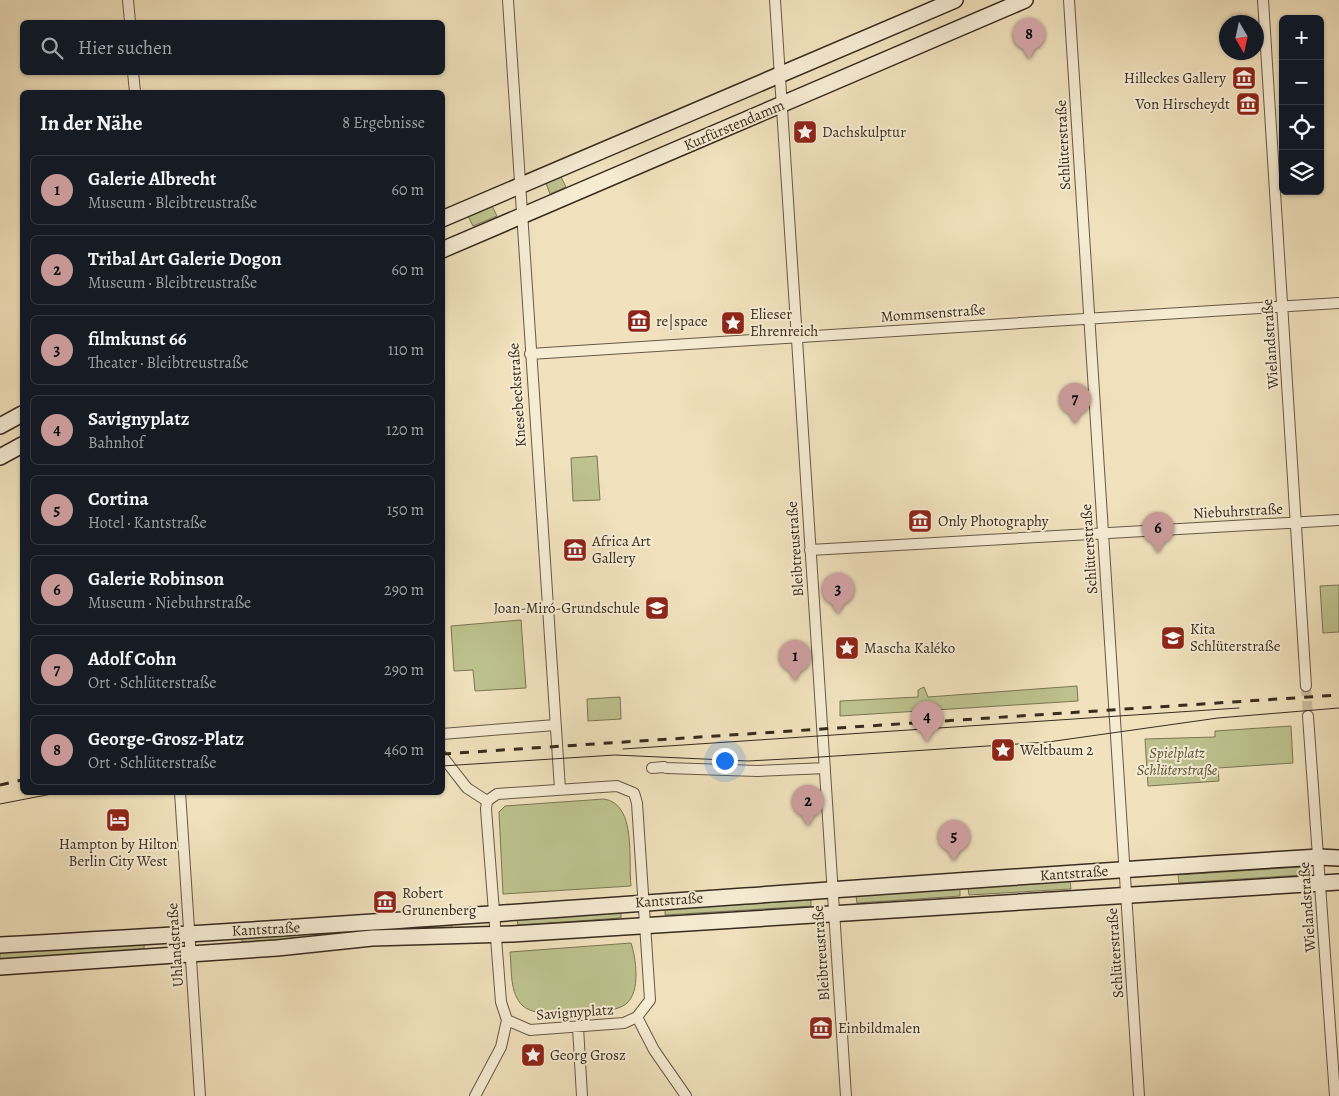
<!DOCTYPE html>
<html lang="de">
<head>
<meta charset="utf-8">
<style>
  body { margin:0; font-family:Alegreya,serif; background:#20242c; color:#f1f3f6 }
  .controls { position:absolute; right:15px; top:15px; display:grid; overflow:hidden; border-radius:8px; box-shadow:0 1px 4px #0004 }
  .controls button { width:45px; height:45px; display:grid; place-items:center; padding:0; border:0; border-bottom:1px solid #363941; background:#171b24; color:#f1f3f6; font:25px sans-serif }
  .compass { position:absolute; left:1219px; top:15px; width:45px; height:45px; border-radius:50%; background:#171b24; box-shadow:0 1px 4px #0004; rotate:171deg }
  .you { position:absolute; left:724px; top:760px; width:18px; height:18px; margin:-12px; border:4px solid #fff; border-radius:50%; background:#1a73e8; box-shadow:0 0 0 8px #1a73e833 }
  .badge { display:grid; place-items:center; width:32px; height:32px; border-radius:50%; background:#c59692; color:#111; font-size:16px; font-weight:700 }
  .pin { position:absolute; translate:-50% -41px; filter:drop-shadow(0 1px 2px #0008) }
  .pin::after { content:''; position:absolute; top:26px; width:18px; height:15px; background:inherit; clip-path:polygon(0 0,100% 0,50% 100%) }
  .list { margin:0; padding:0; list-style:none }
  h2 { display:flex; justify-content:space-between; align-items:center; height:65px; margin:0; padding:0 20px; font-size:21px }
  h2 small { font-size:16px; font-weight:400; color:#9ea1a6 }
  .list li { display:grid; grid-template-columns:32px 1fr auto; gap:15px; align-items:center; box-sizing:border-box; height:70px; margin:0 10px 10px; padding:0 10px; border:1px solid #363941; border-radius:8px }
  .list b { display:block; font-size:19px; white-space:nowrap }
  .list p { margin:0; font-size:16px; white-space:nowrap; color:#9ea1a6 }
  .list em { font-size:16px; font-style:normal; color:#9ea1a6 }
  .icon { flex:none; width:28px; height:28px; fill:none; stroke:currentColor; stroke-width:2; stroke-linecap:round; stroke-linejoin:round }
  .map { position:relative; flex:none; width:1339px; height:1096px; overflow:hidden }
  .search { position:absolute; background:#171b24; box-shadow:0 1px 4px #0004; left:20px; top:20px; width:425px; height:55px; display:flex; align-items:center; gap:12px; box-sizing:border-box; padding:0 18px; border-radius:8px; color:#9ea1a6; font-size:19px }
  .panel { position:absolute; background:#171b24; box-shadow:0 1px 4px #0004; left:20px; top:90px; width:425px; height:705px; border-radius:8px }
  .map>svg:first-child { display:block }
  .green { fill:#bdc28e; stroke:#7a7657 }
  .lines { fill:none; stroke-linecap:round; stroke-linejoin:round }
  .street-tunnel { stroke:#ccbd9e; stroke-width:10; stroke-dasharray:10 5; stroke-linecap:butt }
  .street-casing { stroke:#665947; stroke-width:12 }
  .secondary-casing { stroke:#382b20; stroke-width:18 }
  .street { stroke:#f6ecd4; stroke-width:10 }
  .secondary { stroke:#f6ecd4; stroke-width:15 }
  .tram { stroke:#382b20; stroke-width:1 }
  .rail { stroke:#382b20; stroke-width:3; stroke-dasharray:9 9; stroke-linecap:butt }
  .labels { text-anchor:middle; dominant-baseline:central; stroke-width:4; stroke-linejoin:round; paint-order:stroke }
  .poi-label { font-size:15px; fill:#382b20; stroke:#f6ecd4; text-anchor:start }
  .street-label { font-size:15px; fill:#382b20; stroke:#f6ecd4 }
  .park-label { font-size:15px; font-style:italic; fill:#59513c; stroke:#f6ecd4 }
</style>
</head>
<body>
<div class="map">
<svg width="1339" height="1096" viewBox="0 0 1339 1096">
  <rect width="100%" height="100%" fill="#f1e2bd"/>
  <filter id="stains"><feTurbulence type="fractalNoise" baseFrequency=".004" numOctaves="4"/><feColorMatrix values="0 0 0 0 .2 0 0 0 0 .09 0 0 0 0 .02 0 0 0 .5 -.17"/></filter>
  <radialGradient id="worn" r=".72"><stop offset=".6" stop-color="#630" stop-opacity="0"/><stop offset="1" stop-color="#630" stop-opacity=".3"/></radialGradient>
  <path class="green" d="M 561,177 L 566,187 L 550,194 L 546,183 Z
    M 492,206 L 497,216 L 473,226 L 468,216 Z
    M 597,456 L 600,500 L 573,501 L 571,458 Z
    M 1339,585 L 1339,632 L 1323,633 L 1320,586 Z
    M 521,620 L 526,688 L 475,691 L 473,670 L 454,671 L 451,626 Z
    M 1077,686 L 1078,701 L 840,716 L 840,701 L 918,697 L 918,690 L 924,687 L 928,697 Z
    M 620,697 L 621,719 L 588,721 L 587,699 Z
    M 1291,726 L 1293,763 L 1218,768 L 1219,781 L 1148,786 L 1145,739 L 1215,737 L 1215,731 Z
    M 604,799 C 637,804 628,860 631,886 L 503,894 L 499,812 L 505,806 Z
    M 1301,867 L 1301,875 L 1179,883 L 1178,875 Z
    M 1070,881 L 1071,889 L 969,895 L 968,888 Z
    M 960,889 L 960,896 L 857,903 L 856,896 Z
    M 811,900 L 811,906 L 665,915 L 665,909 Z
    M 621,912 L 621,918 L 518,925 L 517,919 Z
    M 451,923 L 452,928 L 242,942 L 242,937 Z
    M 144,943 L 144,949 L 0,959 L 0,953 Z
    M 631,943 C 636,958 641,992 626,1004 C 611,1016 537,1020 523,1006 C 509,993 512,969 510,952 Z"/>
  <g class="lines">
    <path class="street-tunnel" d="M 1306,686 L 1308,716"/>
    <defs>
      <path id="street" d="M 128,0 L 130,22
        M 508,0 L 560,789
        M 775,0 L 846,1096
        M 1069,0 L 1139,1096
        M 1263,0 L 1306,686
        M 133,72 L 135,92
        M 530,354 L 1339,303
        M 810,550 L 1339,520
        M 1308,716 L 1335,1096
        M 442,734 L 555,725
        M 442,756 L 467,788 L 487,801
        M 652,768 L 664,767
        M 666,768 L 757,771 L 802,769
        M 804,769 L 825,768
        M 617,786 L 634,793 L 637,803 L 650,1000 L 637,1017 L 624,1023 L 530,1030 L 507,1020 L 501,1002 L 486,809 L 487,801 L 497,794 Z
        M 180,792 L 200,1096
        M 637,1017 L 654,1050 L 686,1096
        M 578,1027 L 582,1096
        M 475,1096 L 501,1047 L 507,1020"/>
      <path id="secondary" d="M 442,219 L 955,0
        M 442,250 L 1025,0
        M 0,426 L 22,414
        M 0,457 L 22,445
        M 0,945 C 440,921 879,884 1319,857 L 1339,858
        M 0,967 L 277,948 L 372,938 L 512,934 L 1339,882"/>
    </defs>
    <use href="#street" class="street-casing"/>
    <use href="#secondary" class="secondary-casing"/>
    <use href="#street" class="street"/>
    <use href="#secondary" class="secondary"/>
    <path class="tram" d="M 623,749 L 1239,708
      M 442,766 L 615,755 L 748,761 L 805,758 L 1048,742 L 1218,718 L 1339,708
      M 0,804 L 62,792"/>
    <path class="rail" d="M 442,754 L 1339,695
      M 0,785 L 22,780"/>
  </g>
  <defs>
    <symbol id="museum-square" viewBox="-11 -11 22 22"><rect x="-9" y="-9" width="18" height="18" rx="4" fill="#8f2418" stroke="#f6ecd4"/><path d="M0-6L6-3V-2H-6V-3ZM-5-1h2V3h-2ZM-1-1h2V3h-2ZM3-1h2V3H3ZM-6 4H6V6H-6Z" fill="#fff"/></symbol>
    <symbol id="sight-square" viewBox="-11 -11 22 22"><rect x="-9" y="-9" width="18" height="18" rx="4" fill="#8f2418" stroke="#f6ecd4"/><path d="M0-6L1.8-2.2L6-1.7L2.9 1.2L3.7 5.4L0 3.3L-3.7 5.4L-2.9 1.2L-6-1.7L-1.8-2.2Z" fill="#fff"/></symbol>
    <symbol id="school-square" viewBox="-11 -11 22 22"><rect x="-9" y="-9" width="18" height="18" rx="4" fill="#8f2418" stroke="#f6ecd4"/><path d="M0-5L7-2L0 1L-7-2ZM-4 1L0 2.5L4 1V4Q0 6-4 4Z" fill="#fff"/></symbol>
    <symbol id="hotel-square" viewBox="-11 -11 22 22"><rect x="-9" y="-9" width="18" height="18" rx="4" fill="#8f2418" stroke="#f6ecd4"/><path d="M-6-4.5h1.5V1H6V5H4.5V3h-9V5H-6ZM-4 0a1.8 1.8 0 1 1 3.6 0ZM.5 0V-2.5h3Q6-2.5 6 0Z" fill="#fff"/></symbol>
  </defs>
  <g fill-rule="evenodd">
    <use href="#museum-square" x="1230" y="64" width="28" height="28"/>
    <use href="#museum-square" x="1234" y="90" width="28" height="28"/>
    <use href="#sight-square" x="791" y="118" width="28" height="28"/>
    <use href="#museum-square" x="625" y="307" width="28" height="28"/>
    <use href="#sight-square" x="719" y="309" width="28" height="28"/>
    <use href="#museum-square" x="906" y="507" width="28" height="28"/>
    <use href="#museum-square" x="561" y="536" width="28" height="28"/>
    <use href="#school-square" x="643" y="594" width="28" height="28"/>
    <use href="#school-square" x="1159" y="624" width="28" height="28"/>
    <use href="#sight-square" x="833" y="634" width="28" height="28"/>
    <use href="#sight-square" x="989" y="736" width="28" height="28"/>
    <use href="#hotel-square" x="104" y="806" width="28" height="28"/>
    <use href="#museum-square" x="371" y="888" width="28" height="28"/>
    <use href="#museum-square" x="807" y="1014" width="28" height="28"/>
    <use href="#sight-square" x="519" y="1041" width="28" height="28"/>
  </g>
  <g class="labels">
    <g class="poi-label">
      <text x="1226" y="78" text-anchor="end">Hilleckes Gallery</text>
      <text x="1230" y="104" text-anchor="end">Von Hirscheydt</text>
      <text x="822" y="132">Dachskulptur</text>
      <text x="750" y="314">Elieser<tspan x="750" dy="17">Ehrenreich</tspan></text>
      <text x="656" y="321">re|space</text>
      <text x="938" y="521">Only Photography</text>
      <text x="592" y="541">Africa Art<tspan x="592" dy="17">Gallery</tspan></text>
      <text x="640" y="608" text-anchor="end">Joan-Miró-Grundschule</text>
      <text x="1190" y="629">Kita<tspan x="1190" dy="17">Schlüterstraße</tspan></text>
      <text x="864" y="648">Mascha Kaléko</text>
      <text x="1020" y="750">Weltbaum 2</text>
      <text x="118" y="844" text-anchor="middle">Hampton by Hilton<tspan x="118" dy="17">Berlin City West</tspan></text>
      <text x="402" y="893">Robert<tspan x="402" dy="17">Grunenberg</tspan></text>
      <text x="838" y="1028">Einbildmalen</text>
      <text x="550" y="1055">Georg Grosz</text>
    </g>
    <g class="street-label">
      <text transform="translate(734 125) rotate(-23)">Kurfürstendamm</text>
      <text transform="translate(1063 145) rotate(-93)">Schlüterstraße</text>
      <text transform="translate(933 313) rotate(-4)">Mommsenstraße</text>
      <text transform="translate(1270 344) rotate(-94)">Wielandstraße</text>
      <text transform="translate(517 395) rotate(-94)">Knesebeckstraße</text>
      <text transform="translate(1238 511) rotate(-3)">Niebuhrstraße</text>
      <text transform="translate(795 549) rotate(-94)">Bleibtreustraße</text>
      <text transform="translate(1089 549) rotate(-94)">Schlüterstraße</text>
      <text transform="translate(1074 873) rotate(-4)">Kantstraße</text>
      <text transform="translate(669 900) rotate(-4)">Kantstraße</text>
      <text transform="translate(1307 907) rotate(-94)">Wielandstraße</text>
      <text transform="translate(266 929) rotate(-3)">Kantstraße</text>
      <text transform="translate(175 945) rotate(-94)">Uhlandstraße</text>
      <text transform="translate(821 953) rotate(-94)">Bleibtreustraße</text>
      <text transform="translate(1115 953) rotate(-94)">Schlüterstraße</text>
      <text transform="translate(575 1012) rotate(-4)">Savignyplatz</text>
    </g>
    <g class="park-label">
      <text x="1177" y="753">Spielplatz<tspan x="1177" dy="17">Schlüterstraße</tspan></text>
    </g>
  </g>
  <rect width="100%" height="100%" filter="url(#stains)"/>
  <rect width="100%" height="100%" fill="url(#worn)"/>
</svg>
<div class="controls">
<button>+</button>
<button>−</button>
<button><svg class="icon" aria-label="locate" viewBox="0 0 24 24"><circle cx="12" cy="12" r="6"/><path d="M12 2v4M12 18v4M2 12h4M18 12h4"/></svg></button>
<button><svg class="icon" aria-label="layers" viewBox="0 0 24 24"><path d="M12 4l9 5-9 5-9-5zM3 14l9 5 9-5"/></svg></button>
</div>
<svg class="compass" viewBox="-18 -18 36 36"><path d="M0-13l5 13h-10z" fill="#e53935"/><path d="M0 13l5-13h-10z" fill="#9ea1a6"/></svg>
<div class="you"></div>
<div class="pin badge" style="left:795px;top:681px">1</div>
<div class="pin badge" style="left:808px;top:826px">2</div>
<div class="pin badge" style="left:838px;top:614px">3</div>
<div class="pin badge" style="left:927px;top:742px">4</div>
<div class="pin badge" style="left:954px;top:861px">5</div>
<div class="pin badge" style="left:1158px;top:553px">6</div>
<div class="pin badge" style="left:1075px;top:424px">7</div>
<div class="pin badge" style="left:1029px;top:59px">8</div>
<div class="search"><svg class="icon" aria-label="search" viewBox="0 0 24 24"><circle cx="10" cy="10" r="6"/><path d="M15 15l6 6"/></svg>Hier suchen</div>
<section class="panel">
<h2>In der Nähe<small>8 Ergebnisse</small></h2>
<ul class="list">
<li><span class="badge">1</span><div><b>Galerie Albrecht</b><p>Museum · Bleibtreustraße</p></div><em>60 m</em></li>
<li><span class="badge">2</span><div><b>Tribal Art Galerie Dogon</b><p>Museum · Bleibtreustraße</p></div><em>60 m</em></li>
<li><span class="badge">3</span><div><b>filmkunst 66</b><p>Theater · Bleibtreustraße</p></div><em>110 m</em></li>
<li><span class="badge">4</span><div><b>Savignyplatz</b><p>Bahnhof</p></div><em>120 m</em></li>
<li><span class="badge">5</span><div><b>Cortina</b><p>Hotel · Kantstraße</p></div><em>150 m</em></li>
<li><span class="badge">6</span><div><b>Galerie Robinson</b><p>Museum · Niebuhrstraße</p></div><em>290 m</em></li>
<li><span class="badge">7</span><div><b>Adolf Cohn</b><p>Ort · Schlüterstraße</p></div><em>290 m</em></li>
<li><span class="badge">8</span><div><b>George-Grosz-Platz</b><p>Ort · Schlüterstraße</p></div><em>460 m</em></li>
</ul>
</section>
</div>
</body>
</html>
